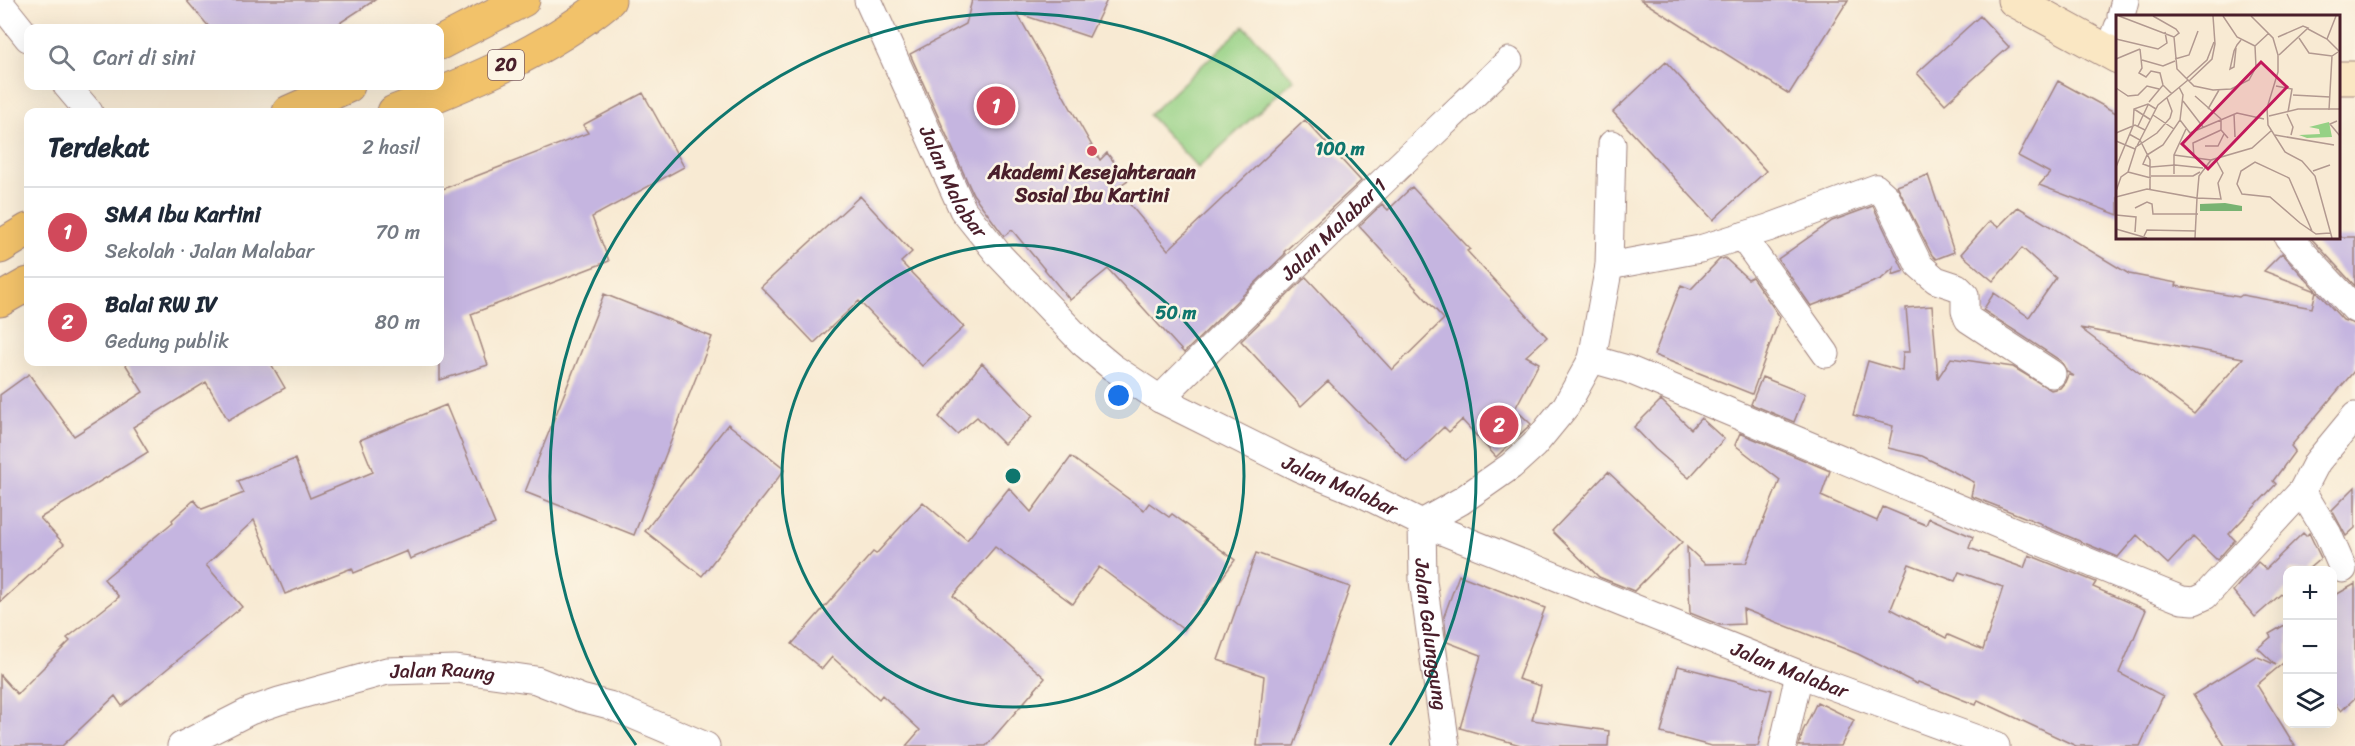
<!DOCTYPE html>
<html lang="id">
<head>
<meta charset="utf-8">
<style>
  body { margin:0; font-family:Sriracha,sans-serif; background:#f6f6f7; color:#1f2937 }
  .controls { position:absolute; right:18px; bottom:18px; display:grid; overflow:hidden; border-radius:12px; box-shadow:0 6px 24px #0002 }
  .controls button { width:54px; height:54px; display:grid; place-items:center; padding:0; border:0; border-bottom:2px solid #e0e1e3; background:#fff; color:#1f2937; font:30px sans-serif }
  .you { position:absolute; left:1119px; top:396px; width:21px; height:21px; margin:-15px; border:4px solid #fff; border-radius:50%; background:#1a73e8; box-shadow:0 0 0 9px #1a73e833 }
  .badge { display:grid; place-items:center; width:39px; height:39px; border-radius:50%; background:#d1495b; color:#fff; font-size:20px; font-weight:700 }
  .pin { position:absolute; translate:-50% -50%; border:3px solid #fff; box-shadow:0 2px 6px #0006 }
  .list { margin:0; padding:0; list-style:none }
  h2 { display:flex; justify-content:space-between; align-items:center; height:78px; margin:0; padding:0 24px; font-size:26px }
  h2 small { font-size:20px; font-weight:400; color:#747a83 }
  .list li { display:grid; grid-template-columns:39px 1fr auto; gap:18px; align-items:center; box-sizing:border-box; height:90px; padding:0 24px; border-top:2px solid #e0e1e3 }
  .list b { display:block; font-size:22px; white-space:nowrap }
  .list p { margin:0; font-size:20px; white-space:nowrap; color:#747a83 }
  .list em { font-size:20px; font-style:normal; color:#747a83 }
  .icon { flex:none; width:33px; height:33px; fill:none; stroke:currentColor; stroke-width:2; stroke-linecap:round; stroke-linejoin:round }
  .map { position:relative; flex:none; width:2355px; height:746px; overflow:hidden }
  .search { position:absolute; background:#fff; box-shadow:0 6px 24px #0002; left:24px; top:24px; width:420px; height:66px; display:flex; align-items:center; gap:15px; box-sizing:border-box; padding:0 21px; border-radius:12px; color:#747a83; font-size:22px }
  .panel { position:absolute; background:#fff; box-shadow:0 6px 24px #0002; left:24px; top:108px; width:420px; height:258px; border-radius:12px }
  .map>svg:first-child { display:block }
  .green { fill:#96d185; stroke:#707858; stroke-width:1.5 }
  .building { fill:#c5b5e0; fill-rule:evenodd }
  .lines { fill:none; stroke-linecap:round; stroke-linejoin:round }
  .minor-casing { stroke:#a1847f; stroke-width:29 }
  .secondary-casing { stroke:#a1847f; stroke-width:35 }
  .trunk-casing { stroke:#a1847f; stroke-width:35 }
  .minor { stroke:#fff; stroke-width:27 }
  .secondary { stroke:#fae7c3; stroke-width:33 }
  .trunk { stroke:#f2c26a; stroke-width:33 }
  .ring { fill:none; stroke:#0f766e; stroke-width:3 }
  .poi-dot { fill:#d1495b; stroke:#fcf5e5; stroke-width:2 }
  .labels { text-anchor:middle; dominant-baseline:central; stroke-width:5; stroke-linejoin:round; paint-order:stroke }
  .shield { fill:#fcf5e5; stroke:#7f5f63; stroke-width:1.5 }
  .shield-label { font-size:18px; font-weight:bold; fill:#4a1f2b }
  .poi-label { font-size:20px; font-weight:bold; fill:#4a1f2b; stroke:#fcf5e5 }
  .street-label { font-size:20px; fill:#4a1f2b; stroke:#fcf5e5 }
  .inset-road { fill:none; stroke:#b29990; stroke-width:1.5 }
  .view { fill:#c2185b; fill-opacity:0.15; stroke:#c2185b; stroke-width:3 }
  .inset-edge { fill:none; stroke:#4a1f2b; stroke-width:3 }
  .centre { fill:#0f766e; stroke:#fcf5e5; stroke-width:3 }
  .ring-label { font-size:18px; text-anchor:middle; font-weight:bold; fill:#0f766e; stroke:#fcf5e5; stroke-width:5; stroke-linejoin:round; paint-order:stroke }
</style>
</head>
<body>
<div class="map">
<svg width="2355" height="746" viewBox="0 0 2355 746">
  <rect width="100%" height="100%" fill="#fcf5e5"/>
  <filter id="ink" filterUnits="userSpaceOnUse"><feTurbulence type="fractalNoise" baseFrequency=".0167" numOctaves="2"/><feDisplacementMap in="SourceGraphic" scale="12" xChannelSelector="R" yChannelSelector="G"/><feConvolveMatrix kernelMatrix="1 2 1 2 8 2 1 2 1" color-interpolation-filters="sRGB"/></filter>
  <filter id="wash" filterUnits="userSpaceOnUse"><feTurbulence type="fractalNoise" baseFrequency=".008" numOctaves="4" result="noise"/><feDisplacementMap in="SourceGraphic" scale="24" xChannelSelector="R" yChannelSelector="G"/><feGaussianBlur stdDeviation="1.35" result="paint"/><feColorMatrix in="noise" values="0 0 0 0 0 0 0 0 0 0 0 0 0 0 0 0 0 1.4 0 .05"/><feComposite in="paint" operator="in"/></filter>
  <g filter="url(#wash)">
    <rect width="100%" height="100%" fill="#f8ead3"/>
    <path class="green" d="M 1244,26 L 1294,79 L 1198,168 L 1149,115 Z"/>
    <g id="blocks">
      <path class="building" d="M 186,0 L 375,0 L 332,28 L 210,28 Z
        M 972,0 L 1107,0 L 1089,37 L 1017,13 L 1100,160 L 1107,153 L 1128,180 L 1116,188 L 1168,250 L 1305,120 L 1361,181 L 1284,252 L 1285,254 L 1184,353 L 1108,269 L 1070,300 L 1012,230 L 1004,236 L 973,194 L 910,54 L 966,24 Z
        M 1641,0 L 1848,0 L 1789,94 Z
        M 1980,16 L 2009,47 L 1945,104 L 1917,73 Z
        M 1666,62 L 1766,171 L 1713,220 L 1613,112 Z
        M 2058,81 L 2118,114 L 2118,215 L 2039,185 L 2050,173 L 2018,156 Z
        M 643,93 L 684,167 L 592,217 L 609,261 L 471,314 L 488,365 L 440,380 L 440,190 L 588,133 L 583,125 Z
        M 1928,175 L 1954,252 L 1936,259 L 1932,255 L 1897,186 Z
        M 1412,187 L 1470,249 L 1467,251 L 1547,337 L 1526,356 L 1539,363 L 1515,409 L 1531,424 L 1496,457 L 1462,420 L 1449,432 L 1444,427 L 1407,462 L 1328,381 L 1301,406 L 1241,341 L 1306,277 L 1392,370 L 1444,319 L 1359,226 L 1382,204 L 1388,210 Z
        M 860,196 L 912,252 L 901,262 L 964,327 L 922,366 L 859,301 L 814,343 L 761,287 Z
        M 1873,206 L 1904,271 L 1892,275 L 1894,268 L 1881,279 L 1811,306 L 1778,259 L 1832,221 Z
        M 2018,207 L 2129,274 L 2177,283 L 2176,286 L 2239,297 L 2242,295 L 2312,308 L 2316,291 L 2264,271 L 2282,253 L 2343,320 L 2355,324 L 2355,370 L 2291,446 L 2295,451 L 2273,481 L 2276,484 L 2229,534 L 2235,540 L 2217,560 L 2193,537 L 2168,564 L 2137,535 L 2118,557 L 2041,525 L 2042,524 L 1971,496 L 1974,482 L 1922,456 L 1888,448 L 1893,426 L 1853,415 L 1868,361 L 1902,371 L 1903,352 L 1910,352 L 1906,308 L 1932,306 L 1938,378 L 1951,358 L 2013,367 L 2051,390 L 2060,388 L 2065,382 L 2068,375 L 2074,376 L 2067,372 L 2061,361 L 1983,310 L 1994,293 L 2029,317 L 2056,278 L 2022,248 L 1993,281 L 1961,254 L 1990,221 L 1998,227 ZM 2080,328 L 2243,358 L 2194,414 Z
        M 2310,237 L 2355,237 L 2355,286 Z
        M 1725,258 L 1748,279 L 1752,277 L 1780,317 L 1752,394 L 1654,355 L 1681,285 L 1691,289 L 1719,260 Z
        M 604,294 L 712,337 L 634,535 L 525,492 Z
        M 124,362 L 270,362 L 285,388 L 228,420 L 206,382 L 133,427 L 148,452 L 40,518 L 64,544 L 0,602 L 0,395 L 29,374 L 74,436 L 143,392 Z
        M 982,363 L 1033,416 L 1004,444 L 977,417 L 957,434 L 939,417 Z
        M 1762,377 L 1805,394 L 1794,422 L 1751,404 Z
        M 1661,400 L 1691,429 L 1701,418 L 1724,439 L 1689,478 L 1655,449 L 1634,427 Z
        M 446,405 L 495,524 L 410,559 L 407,551 L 354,573 L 352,568 L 285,594 L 254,520 L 206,565 L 242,607 L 122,706 L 115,696 L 62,746 L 0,746 L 0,675 L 17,694 L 70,641 L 67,638 L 119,597 L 104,579 L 173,522 L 172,520 L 194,500 L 202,509 L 244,493 L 238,481 L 295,459 L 310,498 L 373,472 L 360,440 Z
        M 728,424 L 785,469 L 702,576 L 645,531 Z
        M 1740,433 L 1830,471 L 1821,496 L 1877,521 L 1883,507 L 1926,525 L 1929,518 L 1973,537 L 1969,548 L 2024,568 L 2029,555 L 2096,582 L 2093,587 L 2146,610 L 2119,673 L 2163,696 L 2140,746 L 2076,746 L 1978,700 L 1976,705 L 1918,682 L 1917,684 L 1858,654 L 1743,609 L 1744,624 L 1720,625 L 1690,613 L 1687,547 L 1705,564 L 1746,563 L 1780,480 L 1735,445 ZM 1909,564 L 1955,581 L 1959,572 L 2003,587 L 1983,650 L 1948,635 L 1946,638 L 1891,609 Z
        M 1071,457 L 1144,510 L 1149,503 L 1169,517 L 1172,514 L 1235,560 L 1184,630 L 1099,567 L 1073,604 L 995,547 L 953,596 L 1045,678 L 986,746 L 906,746 L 920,730 L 882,695 L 879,699 L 832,657 L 822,669 L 792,644 L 873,552 L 876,554 L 923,502 L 967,540 L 1009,488 L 1031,512 Z
        M 1608,472 L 1682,542 L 1634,591 L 1599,577 L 1552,531 Z
        M 2355,487 L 2355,528 L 2346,536 L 2332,510 Z
        M 2303,533 L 2306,536 L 2309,533 L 2321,558 L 2307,570 L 2288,570 L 2288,588 L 2255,617 L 2233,591 L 2258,562 L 2266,569 Z
        M 1256,553 L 1350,587 L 1294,746 L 1257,746 L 1264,676 L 1218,660 Z
        M 1459,575 L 1545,608 L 1518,679 L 1541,686 L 1532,720 L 1609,731 L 1608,746 L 1524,746 L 1460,728 L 1481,655 L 1447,642 L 1444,616 Z
        M 2355,584 L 2355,698 L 2341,711 L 2332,701 L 2332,597 Z
        M 2288,623 L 2288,659 L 2257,685 L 2295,746 L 2225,746 L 2193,695 L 2256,656 L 2276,665 L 2258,648 L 2271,637 L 2269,634 Z
        M 1678,666 L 1772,690 L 1758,746 L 1711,746 L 1661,733 Z
        M 1817,702 L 1854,720 L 1841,746 L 1799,746 L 1803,731 Z"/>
    </g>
  </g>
  <g filter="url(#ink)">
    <use href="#blocks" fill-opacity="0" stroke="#a1847f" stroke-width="1.5"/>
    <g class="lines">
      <defs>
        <g id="minor">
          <path id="s1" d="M 868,0 L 963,210 L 1000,256 L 1082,342 L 1112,367 L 1160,399 L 1299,468 L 1361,493 L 1422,523 L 1799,674 L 1996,746"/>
          <path d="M 0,3 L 28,38"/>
          <path d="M 2121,16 L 2125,0"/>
          <path d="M 2109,54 L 2118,27"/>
          <path d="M 67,86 L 89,112"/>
          <path d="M 1742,236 L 1826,354"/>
          <path d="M 2288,237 L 2355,309"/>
          <path d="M 1609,266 L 1700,249 L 1768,228 L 1876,188 L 1886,197 L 1919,265 L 1936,280 L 1957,287 L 1965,295 L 1965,311 L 1968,319 L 2052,374"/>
          <path d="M 1592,359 L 1627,369 C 1812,446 1996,525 2182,600 L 2194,601 L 2205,596 L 2302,491 L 2317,462 L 2355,416"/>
          <path id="s2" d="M 1160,399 C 1274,284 1392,173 1509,61"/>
          <path d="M 2302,491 L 2328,534 L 2343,569"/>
          <path d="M 1422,523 L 1461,501 L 1511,466 L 1534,445 L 1566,406 L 1592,359 L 1609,266 L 1612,144"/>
          <path id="s3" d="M 1422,523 L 1423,581 L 1446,746"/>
          <path id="s4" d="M 181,746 L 250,711 L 279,701 L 387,671 L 456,669 L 536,680 L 581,698 L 609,705 L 706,746"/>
          <path d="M 1783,746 L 1799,674"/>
        </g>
        <path id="secondary" d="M 2014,0 L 2118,57
          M 2338,78 L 2355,78"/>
        <path id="trunk" d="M 440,43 L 523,0
          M 289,112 L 348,86
          M 394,112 C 469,83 546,52 609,0
          M 0,247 L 28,230
          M 0,300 L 28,284"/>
      </defs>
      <use href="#minor" class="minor-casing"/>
      <use href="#secondary" class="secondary-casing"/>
      <use href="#trunk" class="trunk-casing"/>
      <use href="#minor" class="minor"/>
      <use href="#secondary" class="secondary"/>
      <use href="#trunk" class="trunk"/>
    </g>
  </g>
  <g class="ring">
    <circle cx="1013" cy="476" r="231"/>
    <path d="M636 745A463 463 0 1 1 1390 745"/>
  </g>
  <circle class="poi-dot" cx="1092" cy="151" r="6"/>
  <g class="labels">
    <rect class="shield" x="488" y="50" width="36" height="30" rx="4.5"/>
    <g class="shield-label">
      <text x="506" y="65">20</text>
    </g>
    <g class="poi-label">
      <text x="1092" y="172">Akademi Kesejahteraan<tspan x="1092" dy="23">Sosial Ibu Kartini</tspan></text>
    </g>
    <g class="street-label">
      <text stroke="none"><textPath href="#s1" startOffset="201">Jalan Malabar</textPath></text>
      <text stroke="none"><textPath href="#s2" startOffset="243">Jalan Malabar 1</textPath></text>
      <text stroke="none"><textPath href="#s1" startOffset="705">Jalan Malabar</textPath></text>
      <text stroke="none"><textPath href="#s3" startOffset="112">Jalan Galunggung</textPath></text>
      <text stroke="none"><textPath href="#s1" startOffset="1191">Jalan Malabar</textPath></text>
      <text stroke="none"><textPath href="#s4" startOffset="276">Jalan Raung</textPath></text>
    </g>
  </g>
  <g transform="translate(2116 15)">
    <rect width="224" height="224" fill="#f8ead3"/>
    <path d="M 213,107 L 216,122 L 191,123 L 183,120 L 204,119 L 203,114 L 193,112 Z" fill="#96d185"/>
    <path d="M 109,188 L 126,191 L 126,196 L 84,196 L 84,189 Z" fill="#78b372"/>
    <path class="inset-road" d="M 3,1 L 58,22 L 61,54 L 78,71 L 97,75 L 115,74 L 133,65 L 140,52 L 139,31 L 153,18M 37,1 L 60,14 L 63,18 L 58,22M 107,1 L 121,22 L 139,31M 135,1 L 157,23 L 162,40 L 162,57 L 151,93 L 152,110 L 169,137 L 186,146 L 199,161 L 216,223M 192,14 L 211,24 L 224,37M 162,22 L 187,11 L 192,13 L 163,40M 183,23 L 193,38 L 216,41 L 222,37M 0,24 L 42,34 L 51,28 L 49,17M 211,24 L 220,1M 120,33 L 118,52 L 114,54 L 118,36 L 121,30 L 125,25M 24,34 L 26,53 L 23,58 L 30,62 L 35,56 L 44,58 L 47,70M 0,44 L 24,34M 59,44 L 73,40 L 82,16M 26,45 L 47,51 L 59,46M 71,63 L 91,45 L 98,27M 73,66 L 96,44 L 99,29 L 97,1M 160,71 L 176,74 L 172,97M 0,73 L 12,81 L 22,80 L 31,71 L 43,74M 177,80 L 214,82M 79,81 L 105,104M 67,86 L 87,112M 33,87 L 47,70 L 56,79M 18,94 L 35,105M 92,94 L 103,75M 213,95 L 216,41M 118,99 L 119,122M 171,99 L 177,112 L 175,120M 37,100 L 58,114M 153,101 L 182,94 L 224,94M 105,104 L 105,115 L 112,123M 64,105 L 74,118 L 121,98 L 148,104M 221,106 L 214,109 L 224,121M 22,111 L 32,90M 0,118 L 19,110 L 29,115M 13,119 L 24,125 L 34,145 L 34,174M 159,120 L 218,130M 0,126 L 19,134M 21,131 L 42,90 L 72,65M 89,131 L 102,131 L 108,119M 31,140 L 47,130 L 64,105 L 67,80 L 63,72M 31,140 L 27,149 L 35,152 L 59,150 L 87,153M 58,140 L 95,145M 78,143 L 77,128 L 105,115M 0,152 L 17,111 L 18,94 L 32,89 L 40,94M 197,156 L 214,150M 12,157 L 35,163M 58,159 L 58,140 L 70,114M 35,161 L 77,161 L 84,157M 0,176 L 5,162 L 12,157 L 20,132 L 41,118 L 54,103 L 56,96 L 51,83M 0,182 L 31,174 L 81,183 L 83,161 L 95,145 L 136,133 L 156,115M 19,193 L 31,187 L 36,189 L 37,199 L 82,199M 0,200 L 20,202 L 19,217M 0,214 L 31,223M 196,216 L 173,163 L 139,147 L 125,156 L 121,169 L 126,179 L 154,182 L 184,208 L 200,219 L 214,218M 28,221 L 31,215 L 80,216M 79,223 L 81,183 L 105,184 L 102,168 L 107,158 L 99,143"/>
    <path class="view" d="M 145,47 L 171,72 L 92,154 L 66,129 Z"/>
    <rect width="224" height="224" class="inset-edge"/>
  </g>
  <circle cx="1013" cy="476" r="9" class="centre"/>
  <g class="ring-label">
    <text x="1340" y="155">100 m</text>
    <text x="1176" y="319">50 m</text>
  </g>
</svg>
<div class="controls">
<button>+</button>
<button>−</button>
<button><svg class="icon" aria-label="layers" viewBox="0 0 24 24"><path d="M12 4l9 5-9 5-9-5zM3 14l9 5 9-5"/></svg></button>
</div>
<div class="you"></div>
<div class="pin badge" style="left:996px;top:106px">1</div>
<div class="pin badge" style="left:1499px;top:425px">2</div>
<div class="search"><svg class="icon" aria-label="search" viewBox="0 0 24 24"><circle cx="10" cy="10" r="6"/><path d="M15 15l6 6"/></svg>Cari di sini</div>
<section class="panel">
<h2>Terdekat<small>2 hasil</small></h2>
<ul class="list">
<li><span class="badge">1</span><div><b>SMA Ibu Kartini</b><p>Sekolah · Jalan Malabar</p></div><em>70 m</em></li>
<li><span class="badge">2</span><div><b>Balai RW IV</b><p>Gedung publik</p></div><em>80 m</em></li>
</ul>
</section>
</div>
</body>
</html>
